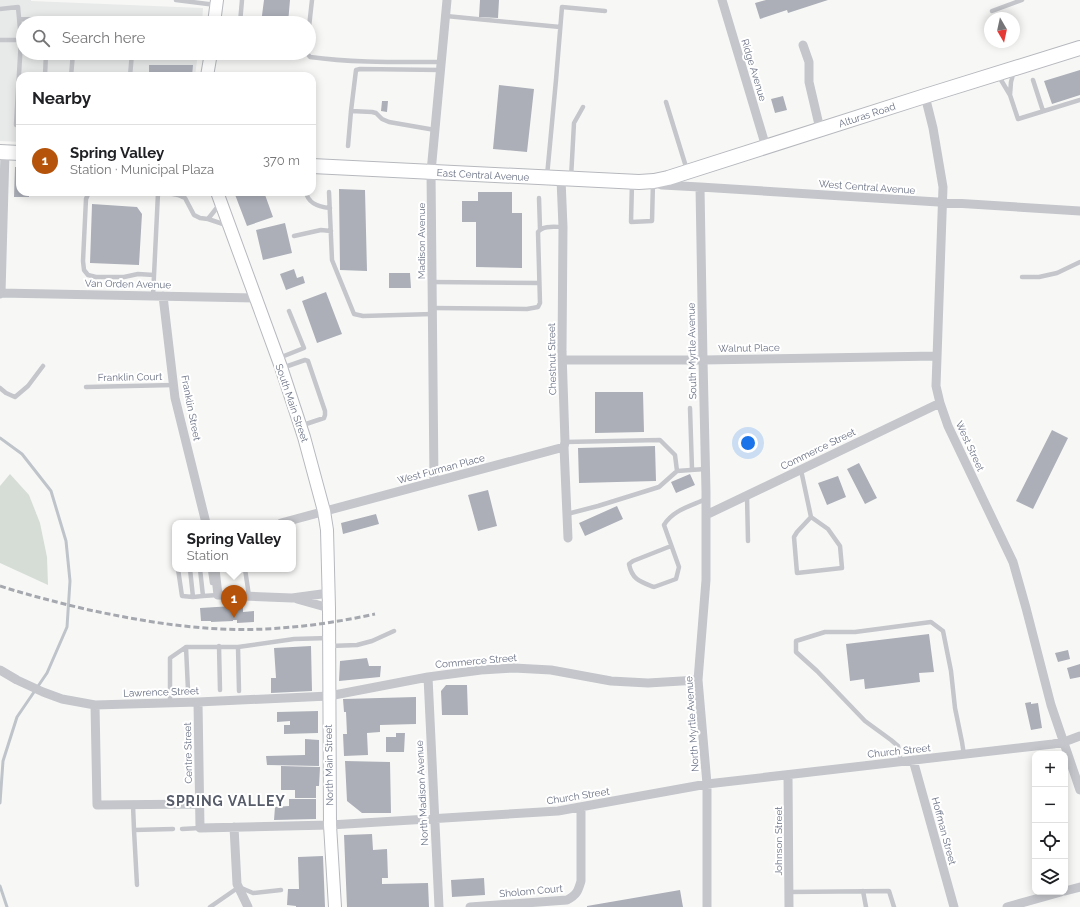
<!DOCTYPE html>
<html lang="en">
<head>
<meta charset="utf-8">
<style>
  body { margin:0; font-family:Raleway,sans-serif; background:#f6f6f6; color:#202124 }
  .controls { position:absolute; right:12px; bottom:12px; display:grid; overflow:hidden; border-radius:8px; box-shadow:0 2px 10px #0003 }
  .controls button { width:36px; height:36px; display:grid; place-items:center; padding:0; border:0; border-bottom:1px solid #e0e0e0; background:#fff; color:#202124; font:20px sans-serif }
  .compass { position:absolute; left:984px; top:12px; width:36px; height:36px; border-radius:50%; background:#fff; box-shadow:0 2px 10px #0003; rotate:171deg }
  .you { position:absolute; left:748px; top:443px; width:14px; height:14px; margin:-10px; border:3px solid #fff; border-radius:50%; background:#1a73e8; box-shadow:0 0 0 6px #1a73e833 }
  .badge { display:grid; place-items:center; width:26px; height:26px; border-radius:50%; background:#b45309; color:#fff; font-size:13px; font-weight:700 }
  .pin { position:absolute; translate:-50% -33px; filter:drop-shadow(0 1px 2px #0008) }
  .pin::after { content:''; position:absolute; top:21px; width:14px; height:12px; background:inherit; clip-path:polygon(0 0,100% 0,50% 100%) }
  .popup { position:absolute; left:172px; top:520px; width:124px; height:52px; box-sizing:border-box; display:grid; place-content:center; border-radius:8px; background:#fff; filter:drop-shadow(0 1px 3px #0005); font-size:13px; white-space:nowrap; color:#757577 }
  .popup b { font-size:15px; color:#202124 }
  .popup::after { content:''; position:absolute; left:50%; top:100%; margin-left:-8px; border:8px solid transparent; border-top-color:#fff }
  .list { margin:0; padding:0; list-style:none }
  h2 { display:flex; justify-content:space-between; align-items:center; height:52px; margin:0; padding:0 16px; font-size:17px }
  h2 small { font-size:13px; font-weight:400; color:#757577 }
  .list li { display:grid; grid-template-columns:26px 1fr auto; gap:12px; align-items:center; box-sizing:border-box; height:72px; padding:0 16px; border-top:1px solid #e0e0e0 }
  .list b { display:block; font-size:15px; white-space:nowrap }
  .list p { margin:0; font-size:13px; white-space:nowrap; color:#757577 }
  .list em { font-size:13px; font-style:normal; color:#757577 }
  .icon { flex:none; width:22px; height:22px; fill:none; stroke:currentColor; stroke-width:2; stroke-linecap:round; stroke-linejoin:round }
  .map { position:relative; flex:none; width:1080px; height:907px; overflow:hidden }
  .search { position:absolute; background:#fff; box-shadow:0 2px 10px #0003; left:16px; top:16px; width:300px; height:44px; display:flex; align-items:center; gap:10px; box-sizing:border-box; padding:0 14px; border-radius:22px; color:#757577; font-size:15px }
  .panel { position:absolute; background:#fff; box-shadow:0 2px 10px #0003; left:16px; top:72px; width:300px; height:124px; border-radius:12px }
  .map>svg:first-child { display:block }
  .built { fill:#e8e9e9 }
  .green { fill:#d6ddd6 }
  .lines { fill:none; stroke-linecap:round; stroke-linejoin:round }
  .stream { stroke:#bfc4cb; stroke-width:3 }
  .building { fill:#acafb8 }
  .secondary-casing { stroke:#b7b9bf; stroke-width:14 }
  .primary-casing { stroke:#b6b8bd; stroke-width:16 }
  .lane { stroke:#c4c6cb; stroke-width:4.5 }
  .street { stroke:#c4c6cb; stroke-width:9 }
  .secondary { stroke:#fff; stroke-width:12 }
  .primary { stroke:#fff; stroke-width:14 }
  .rail { stroke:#a6a8af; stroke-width:3; stroke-dasharray:6 3; stroke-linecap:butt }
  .labels { text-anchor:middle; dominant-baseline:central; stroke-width:4; stroke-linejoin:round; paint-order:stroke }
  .street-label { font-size:10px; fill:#6a7184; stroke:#fff }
  .district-label { font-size:14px; font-weight:bold; letter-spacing:1px; fill:#575c6a; stroke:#fff }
</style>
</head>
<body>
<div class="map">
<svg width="1080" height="907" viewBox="0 0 1080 907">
  <rect width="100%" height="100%" fill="#f7f8f6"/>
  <path class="built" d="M 0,0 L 31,0 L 31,1 L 203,8 L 202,23 L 23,23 L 23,53 L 198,53 L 195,76 L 20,76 L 20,142 L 0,141 Z"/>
  <path class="green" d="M 10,474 L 29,495 L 40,523 L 47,557 L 48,585 L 0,563 L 0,486 Z"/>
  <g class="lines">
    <path class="stream" d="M 0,438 L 22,454 L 51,491 L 66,541 L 70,581 L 67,627 L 47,673 L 17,717 L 3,761 L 0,803
      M 0,886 L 7,907"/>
  </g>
  <path class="building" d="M 264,0 L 290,0 L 288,23 L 261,23 Z
    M 480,0 L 499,0 L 498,18 L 479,17 Z
    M 766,0 L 828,0 L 788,13 L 787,10 L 760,19 L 755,3 Z
    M 149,65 L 193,65 L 192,76 L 149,76 Z
    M 1080,70 L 1080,95 L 1052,104 L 1044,81 Z
    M 499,85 L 534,89 L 527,152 L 493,149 Z
    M 783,96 L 787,110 L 775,113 L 771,99 Z
    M 382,101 L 388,101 L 387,112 L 381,111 Z
    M 15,167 L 20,167 L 20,192 L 29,192 L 29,197 L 14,197 Z
    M 339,189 L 365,190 L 367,271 L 340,270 Z
    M 234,192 L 264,192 L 273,217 L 247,226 Z
    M 478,192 L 512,192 L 512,213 L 522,213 L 522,268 L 476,267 L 476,222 L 462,222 L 462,201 L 478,201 Z
    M 92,204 L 137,207 L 142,214 L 139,265 L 90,263 Z
    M 285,223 L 292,253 L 263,260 L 256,230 Z
    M 294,269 L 297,278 L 303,276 L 305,283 L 286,290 L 280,274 Z
    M 389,273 L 410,273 L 411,288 L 389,288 Z
    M 326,292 L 342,334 L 317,343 L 302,301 Z
    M 595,392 L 643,392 L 644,432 L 595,433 Z
    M 1052,430 L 1068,438 L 1033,509 L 1016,501 Z
    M 655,446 L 656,481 L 579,483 L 578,448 Z
    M 859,463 L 877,498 L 865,504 L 847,469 Z
    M 690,474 L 695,485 L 676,493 L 671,482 Z
    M 838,476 L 846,497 L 827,505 L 818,483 Z
    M 488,490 L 497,526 L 478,531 L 468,495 Z
    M 617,506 L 623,519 L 585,536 L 579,523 Z
    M 376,514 L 379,524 L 343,534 L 341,523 Z
    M 233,606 L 233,607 L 243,607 L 243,612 L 254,611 L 254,622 L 237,623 L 237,620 L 233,620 L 233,621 L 211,622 L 211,621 L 201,621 L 200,608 Z
    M 929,634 L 934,672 L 919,673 L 920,682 L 865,689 L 864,679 L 850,681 L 846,644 Z
    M 311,646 L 312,691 L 271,693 L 271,678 L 276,678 L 274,648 Z
    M 1068,650 L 1070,659 L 1058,662 L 1055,653 Z
    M 367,658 L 369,666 L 381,666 L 380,677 L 339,681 L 340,661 Z
    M 1080,664 L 1080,677 L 1070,679 L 1067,668 Z
    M 446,685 L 467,685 L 468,715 L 442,715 L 441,691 Z
    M 416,697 L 416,724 L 380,725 L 380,732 L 367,733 L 368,755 L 344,756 L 343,734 L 347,734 L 346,712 L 344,712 L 343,699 Z
    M 1031,702 L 1031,704 L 1038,703 L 1042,728 L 1031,730 L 1025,703 Z
    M 318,711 L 318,733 L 284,734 L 284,725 L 290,725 L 290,721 L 277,722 L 277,712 Z
    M 396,733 L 405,733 L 404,752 L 386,752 L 386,737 L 396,737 Z
    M 305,739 L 319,740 L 319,766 L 267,765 L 266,756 L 305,755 Z
    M 345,761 L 390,762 L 391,813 L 362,813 L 347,801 Z
    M 281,766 L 320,767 L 319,786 L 316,786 L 316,798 L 295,798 L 295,790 L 281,790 Z
    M 289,799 L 316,799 L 316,819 L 274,820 L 275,807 L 289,806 Z
    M 372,834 L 373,850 L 387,849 L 388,878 L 382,878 L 382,884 L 428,883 L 429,907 L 347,907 L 344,835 Z
    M 323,856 L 325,907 L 296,907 L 296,906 L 287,905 L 288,889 L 299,889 L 298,857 Z
    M 484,878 L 485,895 L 452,897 L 451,880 Z
    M 680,890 L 683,907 L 587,907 L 587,906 Z"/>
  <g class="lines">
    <defs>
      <path id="secondary" d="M 214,23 L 217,0
        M 207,76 L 211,53
        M 217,192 L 281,367 L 304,437 L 324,511 L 327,530 L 329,608 L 330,825 L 335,907"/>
      <path id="primary" d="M 0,152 L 20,153
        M 312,166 L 639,182 L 654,181 L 668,178 L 925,96 L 1080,48"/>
    </defs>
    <use href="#secondary" class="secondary-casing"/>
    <use href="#primary" class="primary-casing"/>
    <path class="lane" d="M 176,0 L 216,5
      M 0,9 L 18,7 L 21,40 L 16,125 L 20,125
      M 992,11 L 1022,0
      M 446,16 L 560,27
      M 19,19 L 144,20 L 159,23
      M 240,23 L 242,0
      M 309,27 L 312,0
      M 0,40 L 23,40
      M 307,53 L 310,57 C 353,63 398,62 442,62
      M 998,75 L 1010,95 L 1018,119 L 1080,100
      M 45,76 L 46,53
      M 71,76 L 73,53
      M 130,76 L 132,53
      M 1033,80 L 1043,111
      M 1010,95 L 1011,82 L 1014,71
      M 666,102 L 687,170
      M 351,111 L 372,112 L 376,113 L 382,119 L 389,122 L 435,130
      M 348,146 L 351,111 L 356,70 L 360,69 L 441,70
      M 547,176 L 556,80 L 562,7 L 605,11
      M 571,178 L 574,123 L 583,107
      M 632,183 L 631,222 L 652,221 L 653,182
      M 89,192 L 86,199 L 83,261 L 84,270 L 88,275 L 96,277 L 124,277 L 138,274 L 154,275
      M 145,192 L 168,193 L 178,195 L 185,198 L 194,215 L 200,218 L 208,219 L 226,225
      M 306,192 C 308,204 319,207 330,208
      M 329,192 L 332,260 L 354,314 L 363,316 L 433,314
      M 539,198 L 540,229
      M 208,219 L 219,205
      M 294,236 L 321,230 L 331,231
      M 1022,277 L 1039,277 L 1057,273 L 1080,262
      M 432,282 L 539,283
      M 153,296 L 158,193
      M 433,308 L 527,309 L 538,307 L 540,303 L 538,232 C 543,225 555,227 563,227
      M 279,358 L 304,348 L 289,311
      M 282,368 L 305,360 L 308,361 L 325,411 L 325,415 L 324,418 L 300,426
      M 86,387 L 174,385
      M 0,388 L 6,393 L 15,397 L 28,386 L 43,366
      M 690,408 L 692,469
      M 565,442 L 660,440 L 675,455 L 677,471 L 659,487 L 598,506 L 567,514
      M 801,470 L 811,517 L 828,529 L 840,546 L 842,568 L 797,573 L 794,537 L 797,532 L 811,517
      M 677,471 L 705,469
      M 747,495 L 748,541
      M 671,546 L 633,561 L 629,564 C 632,580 641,582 654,587 L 676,579 L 679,567 L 664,525 C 673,510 691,506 706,499
      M 175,550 L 175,553
      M 178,569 L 182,596 L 193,597 L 203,596
      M 190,569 L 193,597
      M 200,569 L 203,596 L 218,595
      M 210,569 L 212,583
      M 245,569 L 249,596
      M 219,646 L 220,690
      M 330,646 L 357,645 L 372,641 L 394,631
      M 238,647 L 239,691
      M 188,690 L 186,647 L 238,647 L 294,639 L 329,638
      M 170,703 L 170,658 L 186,647
      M 901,762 L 898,746 L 891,740 L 865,721 L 817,671 L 796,652 L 796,641 L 825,632 L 855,632 L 931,622 L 943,631 L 951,671 L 955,708 L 962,742 L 964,755
      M 133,805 L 134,830
      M 182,829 L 200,828
      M 137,885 L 134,830 L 173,829
      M 863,891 L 866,907
      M 789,892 L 889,891 L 894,907
      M 210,907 L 239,887 L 253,893 L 281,890"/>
    <path class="street" d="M 722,0 L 766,147
      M 803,45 L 809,62 L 809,82 L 820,129
      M 925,96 L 933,128 L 943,187 L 936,386 L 940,403 L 948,426 L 1013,562 L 1026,608 L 1051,705 L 1080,790
      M 561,179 L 563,227 L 562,352 L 565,442 L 564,447 L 568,538
      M 657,183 L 662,185 L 700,187 L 1080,211
      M 700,187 L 703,360 L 706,492 L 706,580 L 698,680 L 707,784 L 707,907
      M 0,293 L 255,298
      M 0,294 L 1,293 L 5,152
      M 163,296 L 175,398 L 206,523
      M 562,360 L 703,360 L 937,356
      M 434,482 L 431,172 L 447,0
      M 706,515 L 940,403
      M 281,523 L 564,447
      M 215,569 L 218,595 L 292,598 L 329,593
      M 297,599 L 329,608
      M 0,670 L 17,680 L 43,692 L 62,699 L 95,705 L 198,702 L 329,696 L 428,677 L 481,670 L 514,668 L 551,670 L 611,681 L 648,683 L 698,680
      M 428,677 L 439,907
      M 198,702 L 200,828 L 330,825 L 558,811 L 707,784 L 1053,744 L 1064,742 L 1080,736
      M 95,705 L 97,805 L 199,804
      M 913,760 L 954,907
      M 788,775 L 789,907
      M 234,827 L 237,884 L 248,907
      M 1065,891 L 1080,887
      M 470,907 L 567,900 C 577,895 578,891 581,881 L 581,807
      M 1007,907 L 1061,892"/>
    <use href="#secondary" class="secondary"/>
    <use href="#primary" class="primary"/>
    <path class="rail" d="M 0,586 C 28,595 56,602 85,609 C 145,622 205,632 266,629 C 303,627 339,622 375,614"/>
  </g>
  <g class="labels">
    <g class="street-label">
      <text transform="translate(754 70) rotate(73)">Ridge Avenue</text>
      <text transform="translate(867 115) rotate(-18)">Alturas Road</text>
      <text transform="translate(483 175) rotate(3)">East Central Avenue</text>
      <text transform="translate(867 187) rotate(4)">West Central Avenue</text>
      <text transform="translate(421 241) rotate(-90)">Madison Avenue</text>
      <text transform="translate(128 284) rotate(1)">Van Orden Avenue</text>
      <text transform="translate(749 348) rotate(-1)">Walnut Place</text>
      <text transform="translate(692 351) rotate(-91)">South Myrtle Avenue</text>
      <text transform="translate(552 359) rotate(-91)">Chestnut Street</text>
      <text transform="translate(130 377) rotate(-1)">Franklin Court</text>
      <text transform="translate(292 403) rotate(71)">South Main Street</text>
      <text transform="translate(191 408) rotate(79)">Franklin Street</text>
      <text transform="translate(970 446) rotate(65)">West Street</text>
      <text transform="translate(818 449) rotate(-26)">Commerce Street</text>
      <text transform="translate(441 469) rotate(-15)">West Furman Place</text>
      <text transform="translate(476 661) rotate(-5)">Commerce Street</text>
      <text transform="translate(161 692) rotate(-2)">Lawrence Street</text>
      <text transform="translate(692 724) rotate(-94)">North Myrtle Avenue</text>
      <text transform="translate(899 751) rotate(-6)">Church Street</text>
      <text transform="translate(188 753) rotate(-91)">Centre Street</text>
      <text transform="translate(329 765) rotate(-91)">North Main Street</text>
      <text transform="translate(422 793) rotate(-93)">North Madison Avenue</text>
      <text transform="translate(578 796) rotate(-9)">Church Street</text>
      <text transform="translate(944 831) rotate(75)">Hoffman Street</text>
      <text transform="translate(778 841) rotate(-90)">Johnson Street</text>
      <text transform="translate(531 891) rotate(-5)">Sholom Court</text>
    </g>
    <g class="district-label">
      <text x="226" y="801">SPRING VALLEY</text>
    </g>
  </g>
</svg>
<div class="controls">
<button>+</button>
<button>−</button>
<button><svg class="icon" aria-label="locate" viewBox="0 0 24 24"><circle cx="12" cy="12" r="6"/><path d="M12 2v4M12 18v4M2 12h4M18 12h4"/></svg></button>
<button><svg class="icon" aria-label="layers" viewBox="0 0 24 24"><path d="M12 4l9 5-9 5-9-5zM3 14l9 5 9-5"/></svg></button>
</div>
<svg class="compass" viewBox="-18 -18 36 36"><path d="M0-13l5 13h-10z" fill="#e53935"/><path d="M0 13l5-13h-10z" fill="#757577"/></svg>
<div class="you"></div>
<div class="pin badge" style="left:234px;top:618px">1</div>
<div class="popup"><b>Spring Valley</b>Station</div>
<div class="search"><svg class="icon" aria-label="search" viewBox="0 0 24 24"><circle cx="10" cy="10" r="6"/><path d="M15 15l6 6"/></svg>Search here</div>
<section class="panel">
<h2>Nearby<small></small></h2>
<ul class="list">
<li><span class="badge">1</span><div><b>Spring Valley</b><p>Station · Municipal Plaza</p></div><em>370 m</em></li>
</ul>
</section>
</div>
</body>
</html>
